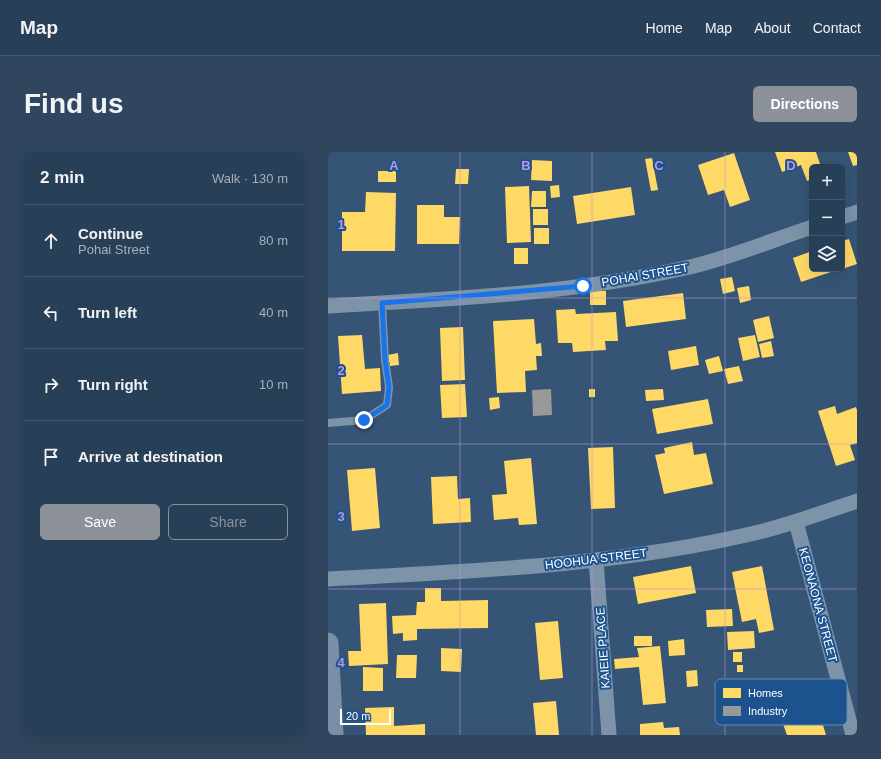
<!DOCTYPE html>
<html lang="en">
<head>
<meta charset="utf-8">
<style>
  body { margin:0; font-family:Arial,sans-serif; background:#30465e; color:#f1f3f6 }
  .controls { position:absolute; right:12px; top:12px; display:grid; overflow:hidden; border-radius:6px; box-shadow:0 4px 16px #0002 }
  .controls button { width:36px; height:36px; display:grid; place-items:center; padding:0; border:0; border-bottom:1px solid #44586e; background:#283f58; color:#f1f3f6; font:20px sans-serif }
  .scale { position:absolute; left:12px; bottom:10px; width:51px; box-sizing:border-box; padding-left:4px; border:2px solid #fff; border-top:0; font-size:11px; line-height:14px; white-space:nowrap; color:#fff; -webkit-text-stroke:3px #1c538f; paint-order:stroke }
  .stop { position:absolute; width:12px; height:12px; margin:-9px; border:3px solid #1a73e8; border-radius:50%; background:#fff }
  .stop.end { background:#1a73e8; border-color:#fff; box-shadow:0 1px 4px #0008 }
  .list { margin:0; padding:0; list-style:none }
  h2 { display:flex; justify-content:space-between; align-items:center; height:52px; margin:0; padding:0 16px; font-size:17px }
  h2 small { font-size:13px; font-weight:400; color:#a5afba }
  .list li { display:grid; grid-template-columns:26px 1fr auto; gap:12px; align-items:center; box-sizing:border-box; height:72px; padding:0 16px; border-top:1px solid #44586e }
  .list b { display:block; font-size:15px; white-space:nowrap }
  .list p { margin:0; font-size:13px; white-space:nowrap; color:#a5afba }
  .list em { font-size:13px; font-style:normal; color:#a5afba }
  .actions { display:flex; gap:8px; padding:12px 16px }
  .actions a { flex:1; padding:9px 0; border:1px solid #8c9099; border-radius:6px; text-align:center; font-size:14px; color:#8c9099 }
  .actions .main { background:#8c9099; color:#fff }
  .icon { flex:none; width:22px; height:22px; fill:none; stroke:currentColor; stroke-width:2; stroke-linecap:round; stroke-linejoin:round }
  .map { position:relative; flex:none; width:529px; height:583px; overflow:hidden; border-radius:6px }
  header { display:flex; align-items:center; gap:24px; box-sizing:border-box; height:56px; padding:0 20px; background:#283f58; border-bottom:1px solid #44586e }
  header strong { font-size:19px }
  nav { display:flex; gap:22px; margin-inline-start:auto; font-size:14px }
  .intro { display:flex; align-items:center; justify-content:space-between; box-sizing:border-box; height:96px; padding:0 24px }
  h1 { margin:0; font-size:28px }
  .button { padding:10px 18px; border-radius:6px; background:#8c9099; color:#fff; font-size:14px; font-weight:700 }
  main { display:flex; gap:24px; padding:0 24px }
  aside { flex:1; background:#283f58; border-radius:6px; box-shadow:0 4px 16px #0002 }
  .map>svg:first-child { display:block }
  .homes { fill:#ffd966 }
  .industry { fill:#999 }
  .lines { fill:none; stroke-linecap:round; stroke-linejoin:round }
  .lane { stroke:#7d93a8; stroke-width:8 }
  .street { stroke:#7d93a8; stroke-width:15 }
  .secondary { stroke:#7a8ea5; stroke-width:21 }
  .route { stroke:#1a73e8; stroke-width:5 }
  .grid { fill:none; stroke:#bd96df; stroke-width:1; stroke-opacity:0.55 }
  .labels { text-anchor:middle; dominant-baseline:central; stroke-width:4; stroke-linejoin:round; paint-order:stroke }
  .street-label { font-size:12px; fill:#fff; stroke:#1c538f }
  .key { fill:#1c538f; stroke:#6087b1; stroke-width:1 }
  .key-label { font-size:11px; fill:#fff }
  .grid-label { font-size:13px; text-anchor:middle; font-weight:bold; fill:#bd96df; stroke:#1c538f; stroke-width:4; stroke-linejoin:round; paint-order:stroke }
</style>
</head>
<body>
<header>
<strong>Map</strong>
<nav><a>Home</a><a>Map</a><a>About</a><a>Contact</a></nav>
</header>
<div class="intro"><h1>Find us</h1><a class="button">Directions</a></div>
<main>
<aside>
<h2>2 min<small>Walk · 130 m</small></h2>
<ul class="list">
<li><svg class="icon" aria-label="ahead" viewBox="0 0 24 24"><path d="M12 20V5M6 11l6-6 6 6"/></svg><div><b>Continue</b><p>Pohai Street</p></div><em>80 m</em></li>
<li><svg class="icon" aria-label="left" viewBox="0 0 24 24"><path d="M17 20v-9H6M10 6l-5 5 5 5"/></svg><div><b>Turn left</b></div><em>40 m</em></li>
<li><svg class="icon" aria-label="right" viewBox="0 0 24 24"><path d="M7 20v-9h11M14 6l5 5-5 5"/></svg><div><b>Turn right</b></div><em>10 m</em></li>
<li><svg class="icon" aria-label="arrive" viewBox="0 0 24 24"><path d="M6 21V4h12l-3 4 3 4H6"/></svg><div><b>Arrive at destination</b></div></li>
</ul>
<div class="actions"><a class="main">Save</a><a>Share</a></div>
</aside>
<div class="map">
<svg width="529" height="583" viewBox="0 0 529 583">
  <rect width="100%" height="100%" fill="#365475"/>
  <path class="homes" d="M 447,0 L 488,0 L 493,15 L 484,15 L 484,27 L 479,29 L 473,13 L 454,20 Z
    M 520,0 L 529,0 L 529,13 L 525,14 Z
    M 406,1 L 422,48 L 402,55 L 396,38 L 380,43 L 370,13 Z
    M 324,6 L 330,38 L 323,39 L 317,7 Z
    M 204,8 L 224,9 L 224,29 L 203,28 Z
    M 128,17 L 141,17 L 140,32 L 127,32 Z
    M 50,19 L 68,19 L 68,30 L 50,30 Z
    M 231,33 L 232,45 L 223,46 L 222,34 Z
    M 201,34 L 203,90 L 179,91 L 177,35 Z
    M 303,35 L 307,63 L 249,72 L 245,44 Z
    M 204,39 L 218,39 L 218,55 L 203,55 Z
    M 38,40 L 68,41 L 67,99 L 14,99 L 14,60 L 37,60 Z
    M 89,53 L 116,53 L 116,65 L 132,65 L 131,92 L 89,92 Z
    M 205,57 L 220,57 L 220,73 L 205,73 Z
    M 206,76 L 221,76 L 221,92 L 206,92 Z
    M 521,87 L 529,112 L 514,117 L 514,89 Z
    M 186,96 L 200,96 L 200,112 L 186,112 Z
    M 484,99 L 484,117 L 512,117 L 473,130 L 465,106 Z
    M 404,125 L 407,139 L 395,142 L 392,127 Z
    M 421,134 L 423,148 L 412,151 L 409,136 Z
    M 262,139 L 278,139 L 278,153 L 262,153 Z
    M 355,141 L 358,167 L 298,175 L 295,149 Z
    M 247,157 L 248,162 L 288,160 L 290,189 L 277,189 L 278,198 L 245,200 L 244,191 L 230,191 L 228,158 Z
    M 441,164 L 446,186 L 430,190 L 425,168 Z
    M 206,167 L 208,192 L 213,191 L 214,204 L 208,204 L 209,218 L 197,219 L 198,240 L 169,241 L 165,169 Z
    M 135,175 L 137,228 L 114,229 L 112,176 Z
    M 34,183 L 37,217 L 52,216 L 53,239 L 14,242 L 10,184 Z
    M 427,183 L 432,205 L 415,209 L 410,186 Z
    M 443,189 L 446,204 L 434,206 L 431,192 Z
    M 368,194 L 371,213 L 343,218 L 340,199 Z
    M 70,201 L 71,213 L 62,214 L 60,203 Z
    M 391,204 L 395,219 L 381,222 L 377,208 Z
    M 411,214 L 415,229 L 400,232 L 396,217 Z
    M 137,232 L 139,265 L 114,266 L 112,233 Z
    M 261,237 L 267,237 L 267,245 L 261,245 Z
    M 335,237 L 336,248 L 318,249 L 317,238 Z
    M 171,245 L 172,256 L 162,258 L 161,246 Z
    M 380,247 L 385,272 L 329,282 L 324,257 Z
    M 507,254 L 509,262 L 528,255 L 529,258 L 529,291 L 522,293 L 527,308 L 508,314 L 490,259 Z
    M 364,290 L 366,303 L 378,301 L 385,332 L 336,342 L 327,303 L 337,301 L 336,296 Z
    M 285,295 L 287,356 L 263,357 L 260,296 Z
    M 203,306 L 209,372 L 191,373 L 190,366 L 166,368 L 164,343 L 179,342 L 176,309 Z
    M 47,316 L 52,376 L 24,379 L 19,318 Z
    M 129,324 L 130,347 L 142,346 L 143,370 L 105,372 L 103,325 Z
    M 363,414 L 368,441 L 310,452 L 305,425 Z
    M 434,414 L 446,478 L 431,481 L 428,467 L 414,470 L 404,420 Z
    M 97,436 L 113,436 L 113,449 L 160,448 L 160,476 L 89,477 L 89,488 L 75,489 L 75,481 L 65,482 L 64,464 L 88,463 L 89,450 L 97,450 Z
    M 58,451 L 60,512 L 21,514 L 20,499 L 33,499 L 31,452 Z
    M 404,457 L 405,474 L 379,475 L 378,458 Z
    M 230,469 L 235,526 L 212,528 L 207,471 Z
    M 426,479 L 427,496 L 400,498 L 399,480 Z
    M 306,484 L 324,484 L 324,494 L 306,494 Z
    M 356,487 L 357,503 L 341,504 L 340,489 Z
    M 332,494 L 338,551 L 315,553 L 311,515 L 287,517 L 286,507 L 311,505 L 309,496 Z
    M 113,496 L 134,497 L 133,520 L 113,519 Z
    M 405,500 L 414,500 L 414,510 L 405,510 Z
    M 69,503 L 89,503 L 88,526 L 68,526 Z
    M 409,513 L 415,513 L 415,520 L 409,520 Z
    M 35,515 L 55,516 L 55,539 L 35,539 Z
    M 369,518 L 370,534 L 359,535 L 358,519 Z
    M 228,549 L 231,583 L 208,583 L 205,551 Z
    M 66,555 L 66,574 L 97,572 L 97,583 L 38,583 L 37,556 Z
    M 491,560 L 498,583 L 459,583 L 455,572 Z
    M 335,570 L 336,576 L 351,575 L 352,583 L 312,583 L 312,572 Z"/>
  <path class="industry" d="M 223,237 L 224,263 L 205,264 L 204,238 Z"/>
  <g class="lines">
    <path class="lane" d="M 0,271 L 36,268 L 59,253 L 61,235 L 57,208 L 54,151"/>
    <path class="street" d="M 514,65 L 529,60
      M 0,154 C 122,147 247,142 366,114 C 406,104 445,88 484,75
      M 468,370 L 525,583
      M 268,408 L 281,583
      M 0,427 C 144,419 290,414 431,380 C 464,372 496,360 529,349"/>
    <path class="secondary" d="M 0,491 L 5,583"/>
  </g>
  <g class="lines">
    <path class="route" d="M 36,268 L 59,253 L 61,235 L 57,208 L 54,151 L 255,134"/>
  </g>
  <path class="grid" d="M 132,0 L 132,583M 264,0 L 264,583M 397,0 L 397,583M 0,146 L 529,146M 0,292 L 529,292M 0,437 L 529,437"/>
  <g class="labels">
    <g class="street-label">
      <text transform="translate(317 123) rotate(-10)">POHAI STREET</text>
      <text transform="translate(268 407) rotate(-7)">HOOHUA STREET</text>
      <text transform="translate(490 453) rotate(75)">KEONAONA STREET</text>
      <text transform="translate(275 496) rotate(-94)">KAIEIE PLACE</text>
    </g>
  </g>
  <rect x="387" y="527" width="132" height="46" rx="6" class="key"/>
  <rect x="395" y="536" width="18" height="10" fill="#ffd966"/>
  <rect x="395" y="554" width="18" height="10" fill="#999"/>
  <g class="key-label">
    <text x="420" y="545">Homes</text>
    <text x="420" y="563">Industry</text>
  </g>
  <g class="grid-label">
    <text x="66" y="18">A</text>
    <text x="198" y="18">B</text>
    <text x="331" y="18">C</text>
    <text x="463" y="18">D</text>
    <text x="13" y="77">1</text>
    <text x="13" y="223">2</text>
    <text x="13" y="369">3</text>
    <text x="13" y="515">4</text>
  </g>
</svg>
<div class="controls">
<button>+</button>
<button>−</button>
<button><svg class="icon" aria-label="layers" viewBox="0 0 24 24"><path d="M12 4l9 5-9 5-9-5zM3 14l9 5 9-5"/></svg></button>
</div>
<div class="scale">20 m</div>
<div class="stop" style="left:255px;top:134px"></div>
<div class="stop end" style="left:36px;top:268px"></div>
</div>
</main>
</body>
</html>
